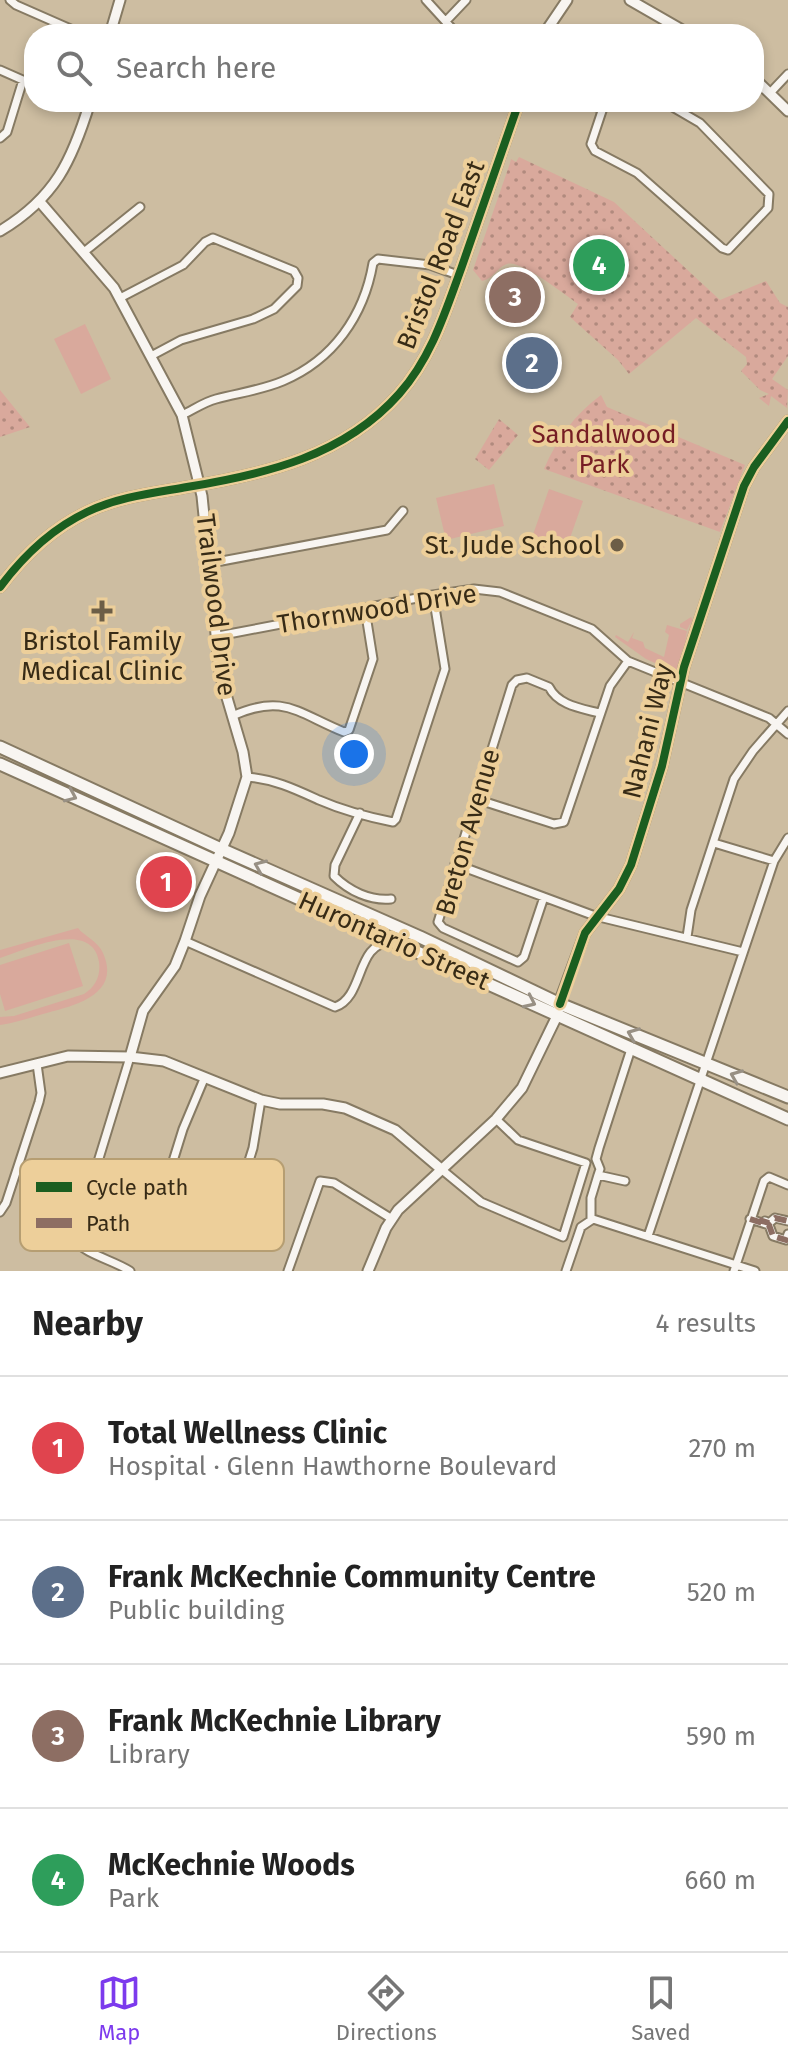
<!DOCTYPE html>
<html lang="en">
<head>
<meta charset="utf-8">
<style>
  body { margin:0; font-family:"Fira Sans",sans-serif; background:#f2f2f2; color:#222 }
  .you { position:absolute; left:354px; top:754px; width:28px; height:28px; margin:-20px; border:6px solid #fff; border-radius:50%; background:#1a73e8; box-shadow:0 0 0 12px #1a73e833 }
  .badge { display:grid; place-items:center; width:52px; height:52px; border-radius:50%; background:#7c3aed; color:#fff; font-size:26px; font-weight:700 }
  .pin { position:absolute; translate:-50% -50%; border:4px solid #fff; box-shadow:0 2px 8px #0006 }
  .list { margin:0; padding:0; list-style:none }
  h2 { display:flex; justify-content:space-between; align-items:center; height:104px; margin:0; padding:0 32px; font-size:34px }
  h2 small { font-size:26px; font-weight:400; color:#767676 }
  .list li { display:grid; grid-template-columns:52px 1fr auto; gap:24px; align-items:center; box-sizing:border-box; height:144px; padding:0 32px; border-top:2px solid #e0e0e0 }
  .list b { display:block; font-size:30px; white-space:nowrap }
  .list p { margin:0; font-size:26px; white-space:nowrap; color:#767676 }
  .list em { font-size:26px; font-style:normal; color:#767676 }
  .icon { flex:none; width:44px; height:44px; fill:none; stroke:currentColor; stroke-width:2; stroke-linecap:round; stroke-linejoin:round }
  .map { position:relative; flex:none; width:788px; height:1271px; overflow:hidden }
  .search { position:absolute; background:#fff; box-shadow:0 4px 12px #0003; left:24px; right:24px; top:24px; height:88px; display:flex; align-items:center; gap:20px; box-sizing:border-box; padding:0 28px; border-radius:32px; color:#767676; font-size:30px }
  .sheet { height:680px; background:#fff }
  nav { display:flex; justify-content:space-around; align-items:center; box-sizing:border-box; height:112px; border-top:2px solid #e0e0e0; background:#fff; font-size:22px; color:#767676 }
  nav a { display:grid; justify-items:center; gap:4px }
  nav .on { color:#7c3aed }
  .map>svg:first-child { display:block }
  .grass { fill:#d9a99c }
  .park { fill:url(#park-dots) }
  .lines { fill:none; stroke-linecap:round; stroke-linejoin:round }
  .street-casing { stroke:#867a63; stroke-width:11 }
  .secondary-casing { stroke:#867a63; stroke-width:13 }
  .primary-casing { stroke:#867a63; stroke-width:15 }
  .street { stroke:#f8f5f1; stroke-width:7 }
  .secondary { stroke:#f8f5f1; stroke-width:9 }
  .primary { stroke:#f8f5f1; stroke-width:11 }
  .quiet { stroke:#8d6e63; stroke-width:6; stroke-dasharray:12 6; stroke-linecap:butt }
  .cycleway-casing { stroke:#edcf9a; stroke-width:13 }
  .cycleway { stroke:#1b5e20; stroke-width:8 }
  .oneway { stroke:#989084 }
  .poi-dot { fill:#6c5e47; stroke:#edcf9a; stroke-width:3 }
  .labels { text-anchor:middle; dominant-baseline:central; stroke-width:8; stroke-linejoin:round; paint-order:stroke }
  .street-label { font-size:26px; fill:#372b16; stroke:#edcf9a }
  .park-label { font-size:26px; fill:#761e24; stroke:#edcf9a }
  .poi-label { font-size:26px; fill:#372b16; stroke:#edcf9a; text-anchor:end }
  .key { fill:#edcf9a; stroke:#b69e72; stroke-width:2 }
  .key-label { font-size:22px; fill:#372b16 }
</style>
</head>
<body>
<div class="map">
<svg width="788" height="1271" viewBox="0 0 788 1271">
  <defs>
    <pattern id="park-dots" width="8" height="8" patternUnits="userSpaceOnUse" patternTransform="scale(2)"><rect width="8" height="8" fill="#d9a99c"/><path d="M2 2h.1M6 6h.1" fill="none" stroke="#b18a7e" stroke-width="1.8" stroke-linecap="round"/></pattern>
  </defs>
  <rect width="100%" height="100%" fill="#cdbda1"/>
  <path class="grass" d="M 85,324 L 111,379 L 81,394 L 54,339 Z
    M 494,484 L 504,526 L 446,540 L 436,498 Z
    M 549,489 L 583,501 L 563,558 L 529,546 Z
    M 691,617 L 694,622 L 679,663 L 677,662 L 680,665 L 675,672 L 646,659 L 615,637 L 616,635 L 628,642 L 634,632 L 632,638 L 643,642 L 645,648 L 664,657 L 669,635 L 665,632 L 667,625 L 687,631 L 685,641 L 692,620 L 687,630 L 680,627 L 680,624 Z
    M 78,928 C 84,936 98,941 103,953 C 122,996 72,1006 43,1014 C 29,1018 14,1023 0,1025 L 0,1017 L 14,1016 L 84,994 C 95,987 101,976 99,962 C 92,918 25,950 0,958 L 0,950 Z
    M 69,943 L 83,986 L 5,1011 L 0,994 L 0,965 Z"/>
  <path class="park" d="M 519,157 L 614,202 L 720,300 L 766,281 L 780,303 L 788,307 L 788,356 L 772,379 L 788,390 L 787,408 L 771,396 L 769,406 L 759,398 L 769,394 L 760,390 L 741,371 L 747,364 L 746,357 L 696,318 L 629,374 L 618,360 L 570,317 L 578,304 C 565,295 520,259 507,264 C 497,267 495,278 482,281 L 473,270 L 510,163 L 511,159 L 516,162 Z
    M 0,390 L 30,427 L 0,437 Z
    M 601,395 L 607,407 L 745,465 L 720,532 L 544,469 C 556,440 575,414 601,395 Z
    M 499,419 L 518,435 L 489,470 L 475,459 Z"/>
  <g class="lines">
    <defs>
      <path id="street" d="M 10,0 L 16,5 L 82,34
        M 426,0 L 457,34
        M 446,21 L 466,0
        M 0,70 L 34,85
        M 770,93 L 788,74
        M 71,102 L 88,109
        M 581,102 L 603,109
        M 605,102 L 591,144 L 595,151 L 637,173 L 722,248 L 728,250 L 768,208 L 769,194 L 700,123 L 664,102
        M 0,138 L 7,132 L 23,80
        M 84,252 L 140,207
        M 120,298 L 183,265 L 205,242 L 213,238 L 294,271 L 298,278 L 297,286 L 274,309 L 253,319 L 181,340 L 151,356
        M 182,415 C 193,410 204,402 216,399 C 238,393 262,390 283,381 C 333,360 364,316 373,263 L 378,259 L 430,265 L 458,275
        M 211,563 L 387,530 L 403,511
        M 218,636 L 433,595 L 474,589 L 500,592 L 592,629 L 628,661 L 769,718 L 788,734
        M 232,716 C 284,693 297,713 344,732 L 349,730 L 373,659 L 365,609
        M 247,777 C 274,779 295,789 319,800 C 342,810 368,817 393,822 L 396,819 L 445,669 L 433,595
        M 476,799 L 554,824 L 564,822 L 610,686 L 628,661
        M 360,813 L 335,865 L 334,876 C 349,891 370,901 391,899
        M 714,843 L 774,861
        M 455,864 L 595,916 L 743,952
        M 544,897 L 524,957 L 518,962 L 443,928 L 438,922 L 512,685 L 517,680 L 527,678 L 549,687 C 558,705 580,708 599,713
        M 687,937 L 691,910 L 734,779 L 753,751 L 788,711
        M 185,941 L 335,1007 C 365,997 355,942 392,942
        M 130,1057 L 74,1240 C 87,1255 113,1260 130,1271
        M 204,1079 L 183,1129 L 160,1203 L 162,1210 L 213,1244 L 220,1242 L 225,1237 L 253,1148 L 261,1100
        M 441,1169 L 481,1202 L 563,1237 L 586,1163 L 518,1140 L 496,1119
        M 598,1175 L 600,1169 L 596,1159 L 599,1148 L 631,1049
        M 0,1212 L 6,1203 L 39,1102 L 41,1093 L 37,1064
        M 591,1219 L 591,1198 L 598,1175 L 625,1181
        M 750,1219 L 769,1225 L 773,1236 L 786,1240 L 788,1234
        M 765,1221 L 769,1223 L 775,1218 L 788,1221
        M 648,1236 L 774,861 L 788,838
        M 288,1271 L 320,1181 L 334,1183 L 392,1219
        M 566,1271 L 581,1227 L 593,1219 L 755,1271
        M 734,1271 L 764,1181 L 769,1177 L 788,1185"/>
      <path id="secondary" d="M 630,0 L 689,34
        M 110,34 L 120,0
        M 544,34 L 567,0
        M 754,78 L 788,111
        M 40,202 L 114,288 L 182,415 L 202,496 L 220,674 L 243,752 L 247,777 L 229,833 L 200,896 L 185,941 L 175,966 L 143,1011 L 130,1057
        M 0,231 C 55,198 72,161 90,102
        M 0,587 C 24,555 51,529 87,512 C 118,497 153,493 187,487 C 266,474 344,456 399,394 C 431,358 445,313 461,269 C 480,213 500,158 519,102
        M 0,1073 L 68,1056 L 130,1057 L 164,1061 L 261,1100 L 280,1104 L 323,1104 L 345,1108 L 395,1130 L 441,1169
        M 368,1271 L 386,1228 L 398,1210 L 496,1119 L 522,1088 L 557,1016 L 562,995 L 585,933 L 619,889 L 631,865 L 662,766 L 684,667 L 744,486 L 754,467 L 788,421"/>
      <path id="primary" d="M 0,747 L 221,849 L 420,937 L 560,1004 L 788,1097
        M 0,764 L 788,1119"/>
    </defs>
    <use href="#street" class="street-casing"/>
    <use href="#secondary" class="secondary-casing"/>
    <use href="#primary" class="primary-casing"/>
    <use href="#street" class="street"/>
    <use href="#secondary" class="secondary"/>
    <use href="#primary" class="primary"/>
    <path class="quiet" d="M 750,1219 L 769,1225 L 773,1236 L 786,1240 L 788,1234
      M 759,1220 L 769,1223 L 775,1218 L 788,1221"/>
    <defs>
      <path id="cycleway" d="M 0,587 C 24,555 51,529 87,512 C 118,497 153,493 187,487 C 266,474 344,456 399,394 C 431,358 445,313 461,269 C 480,213 500,158 519,102
        M 560,1004 L 585,933 L 619,889 L 631,865 L 662,766 L 684,667 L 744,486 L 754,467 L 788,421"/>
    </defs>
    <use href="#cycleway" class="cycleway-casing"/>
    <use href="#cycleway" class="cycleway"/>
  </g>
  <defs><path id="oneway-chevron" d="M-2-3.5L2.5 0L-2 3.5" fill="none" stroke-width="1.6" stroke-linecap="round" stroke-linejoin="round" transform="scale(2)"/></defs>
  <g class="oneway">
    <use href="#oneway-chevron" transform="translate(71 796) rotate(24)"/>
    <use href="#oneway-chevron" transform="translate(260 866) rotate(-157)"/>
    <use href="#oneway-chevron" transform="translate(530 1002) rotate(25)"/>
    <use href="#oneway-chevron" transform="translate(633 1034) rotate(-158)"/>
    <use href="#oneway-chevron" transform="translate(736 1076) rotate(-158)"/>
  </g>
  <g class="poi-dot">
    <circle cx="617" cy="545" r="8"/>
    <path d="M98 599h8v8h8v8h-8v8h-8v-8h-8v-8h8z"/>
  </g>
  <g class="labels">
    <g class="street-label">
      <text transform="translate(441 255) rotate(-69)">Bristol Road East</text>
      <text transform="translate(216 605) rotate(83)">Trailwood Drive</text>
      <text transform="translate(377 609) rotate(-9)">Thornwood Drive</text>
      <text transform="translate(648 731) rotate(-76)">Nahani Way</text>
      <text transform="translate(468 832) rotate(-74)">Breton Avenue</text>
      <text transform="translate(394 941) rotate(24)">Hurontario Street</text>
    </g>
    <g class="park-label">
      <text x="604" y="434">Sandalwood<tspan x="604" dy="30">Park</tspan></text>
    </g>
    <g class="poi-label">
      <text x="601" y="545">St. Jude School</text>
      <text x="102" y="641" text-anchor="middle">Bristol Family<tspan x="102" dy="30">Medical Clinic</tspan></text>
    </g>
  </g>
  <rect x="20" y="1159" width="264" height="92" rx="12" class="key"/>
  <rect x="36" y="1182" width="36" height="10" fill="#1b5e20"/>
  <rect x="36" y="1218" width="36" height="10" fill="#8d6e63"/>
  <g class="key-label">
    <text x="86" y="1195">Cycle path</text>
    <text x="86" y="1231">Path</text>
  </g>
</svg>
<div class="you"></div>
<div class="pin badge" style="left:166px;top:882px;background:#e0444e">1</div>
<div class="pin badge" style="left:532px;top:363px;background:#5c6f8a">2</div>
<div class="pin badge" style="left:515px;top:297px;background:#8d6e63">3</div>
<div class="pin badge" style="left:599px;top:265px;background:#2e9e5b">4</div>
<div class="search"><svg class="icon" aria-label="search" viewBox="0 0 24 24"><circle cx="10" cy="10" r="6"/><path d="M15 15l6 6"/></svg>Search here</div>
</div>
<section class="sheet">
<h2>Nearby<small>4 results</small></h2>
<ul class="list">
<li><span class="badge" style="background:#e0444e">1</span><div><b>Total Wellness Clinic</b><p>Hospital · Glenn Hawthorne Boulevard</p></div><em>270 m</em></li>
<li><span class="badge" style="background:#5c6f8a">2</span><div><b>Frank McKechnie Community Centre</b><p>Public building</p></div><em>520 m</em></li>
<li><span class="badge" style="background:#8d6e63">3</span><div><b>Frank McKechnie Library</b><p>Library</p></div><em>590 m</em></li>
<li><span class="badge" style="background:#2e9e5b">4</span><div><b>McKechnie Woods</b><p>Park</p></div><em>660 m</em></li>
</ul>
</section>
<nav>
<a class="on"><svg class="icon" aria-label="map" viewBox="0 0 24 24"><path d="M3 6l6-2 6 2 6-2v14l-6 2-6-2-6 2zM9 4v14M15 6v14"/></svg>Map</a>
<a><svg class="icon" aria-label="directions" viewBox="0 0 24 24"><path d="M12 3l9 9-9 9-9-9zM9 14v-3h6M13 9l2 2-2 2"/></svg>Directions</a>
<a><svg class="icon" aria-label="saved" viewBox="0 0 24 24"><path d="M7 4h10v16l-5-4-5 4z"/></svg>Saved</a>
</nav>
</body>
</html>
